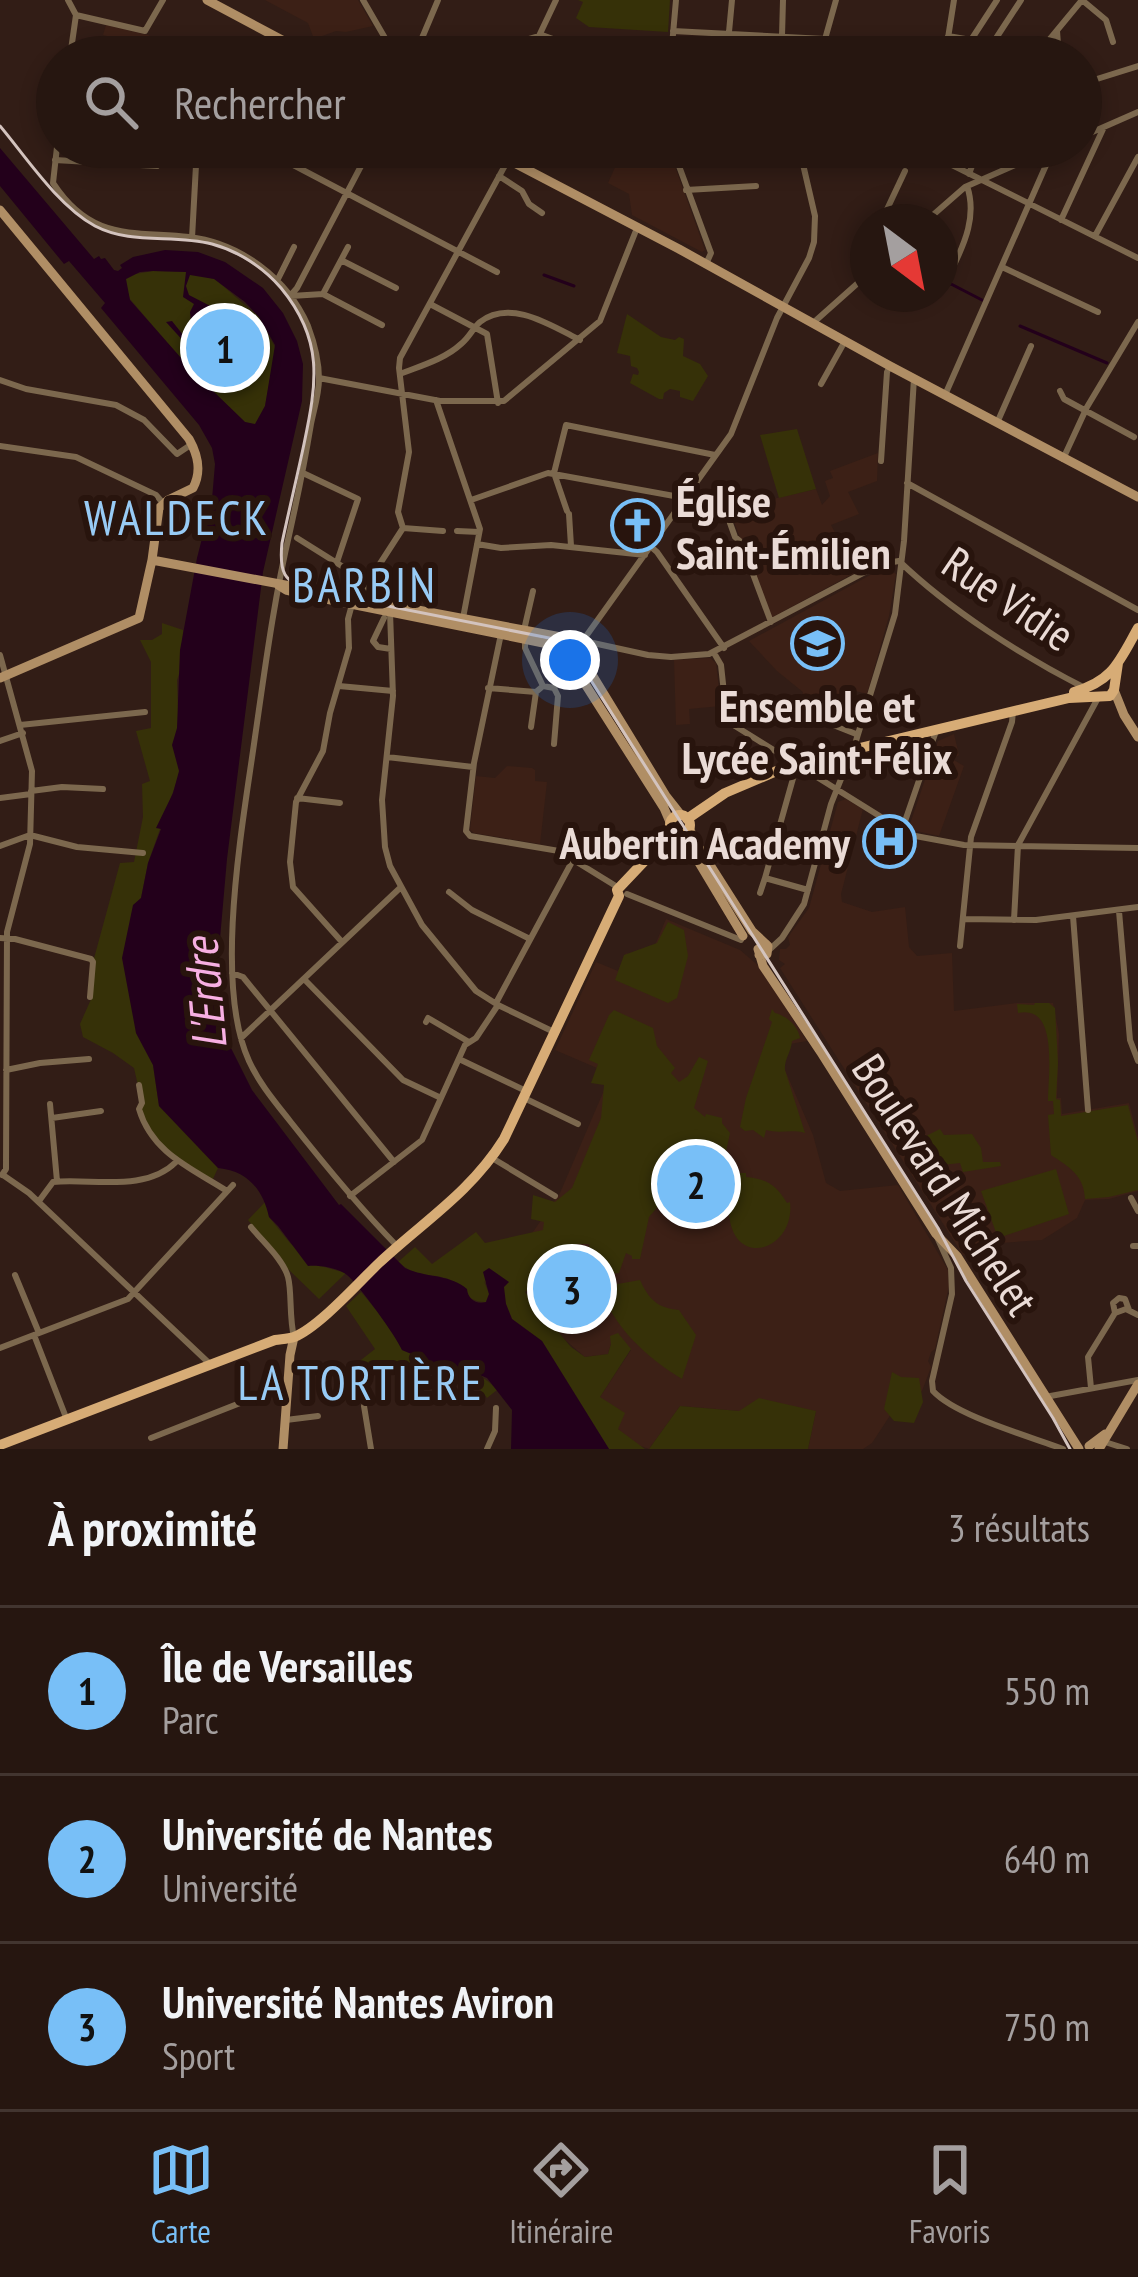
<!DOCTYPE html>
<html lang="fr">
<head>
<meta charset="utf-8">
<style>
  body { margin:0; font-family:"PT Sans Narrow",sans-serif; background:#32231e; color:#f1f3f6 }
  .compass { position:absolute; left:850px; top:204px; width:108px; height:108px; border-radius:50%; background:#261610; box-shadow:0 6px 18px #0003; rotate:148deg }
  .you { position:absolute; left:570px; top:660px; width:42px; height:42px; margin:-30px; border:9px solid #fff; border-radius:50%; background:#1a73e8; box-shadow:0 0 0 18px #1a73e833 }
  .badge { display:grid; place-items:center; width:78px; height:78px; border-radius:50%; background:#78bff7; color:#111; font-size:39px; font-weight:700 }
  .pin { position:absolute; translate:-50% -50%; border:6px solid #fff; box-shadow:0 3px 12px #0006 }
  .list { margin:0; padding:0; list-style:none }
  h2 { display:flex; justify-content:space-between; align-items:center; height:156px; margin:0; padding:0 48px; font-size:51px }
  h2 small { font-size:39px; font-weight:400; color:#a49f9f }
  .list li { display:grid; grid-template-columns:78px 1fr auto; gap:36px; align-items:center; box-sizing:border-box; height:168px; padding:0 48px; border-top:3px solid #423530 }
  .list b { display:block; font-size:45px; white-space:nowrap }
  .list p { margin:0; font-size:39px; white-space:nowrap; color:#a49f9f }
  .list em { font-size:39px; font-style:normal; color:#a49f9f }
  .icon { flex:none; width:66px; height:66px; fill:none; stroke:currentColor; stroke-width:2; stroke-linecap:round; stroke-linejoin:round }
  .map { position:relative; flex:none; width:1138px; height:1449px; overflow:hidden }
  .search { position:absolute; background:#261610; box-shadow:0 6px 18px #0003; left:36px; right:36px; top:36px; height:132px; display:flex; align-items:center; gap:30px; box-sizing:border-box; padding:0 42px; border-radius:66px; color:#a49f9f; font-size:45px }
  .sheet { height:660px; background:#261610 }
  nav { display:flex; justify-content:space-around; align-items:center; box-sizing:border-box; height:168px; border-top:3px solid #423530; background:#261610; font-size:33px; color:#a49f9f }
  nav a { display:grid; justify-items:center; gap:6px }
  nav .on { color:#78bff7 }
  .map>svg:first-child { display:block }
  .built { fill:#3c2016 }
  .green { fill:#363108 }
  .water { fill:#23001b; fill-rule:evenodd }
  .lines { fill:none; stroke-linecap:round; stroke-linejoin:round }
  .stream { stroke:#23001b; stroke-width:3 }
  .street { stroke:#7c684e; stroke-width:6 }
  .secondary { stroke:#b08e65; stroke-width:9 }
  .primary { stroke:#d7ac76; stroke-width:10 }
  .tram { stroke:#d3c3be; stroke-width:3 }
  .labels { text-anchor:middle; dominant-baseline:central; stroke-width:12; stroke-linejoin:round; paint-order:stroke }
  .poi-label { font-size:45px; font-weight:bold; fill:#eadbd6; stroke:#28140d; text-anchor:start }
  .street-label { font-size:45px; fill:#eadbd6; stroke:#28140d }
  .neighbourhood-label { font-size:48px; letter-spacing:3px; fill:#98cbf5; stroke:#28140d }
  .water-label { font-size:48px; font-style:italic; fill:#f7afe2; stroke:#28140d }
</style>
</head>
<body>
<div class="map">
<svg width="1138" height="1449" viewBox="0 0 1138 1449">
  <rect width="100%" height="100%" fill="#321d16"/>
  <path class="built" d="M 265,0 L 358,0 L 373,26 L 346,32 L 336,31 L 314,39 L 308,23 Z
    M 106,25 L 148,35 L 187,57 L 74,57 L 75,48 L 102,52 L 107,36 L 103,35 Z
    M 622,147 L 668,147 L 705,250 L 702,252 L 632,215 L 629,194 L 608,183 L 622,152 Z
    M 878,453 L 877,481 L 848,492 L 859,514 L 831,525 L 856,572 L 771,618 L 729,509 L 816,489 L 822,505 L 830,496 L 825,481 L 833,478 L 830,471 Z
    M 885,567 L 896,574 L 889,616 L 867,694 L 845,688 L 839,707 L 828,704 L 822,719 L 797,709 L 803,692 L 777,671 L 749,641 Z
    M 710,658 L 716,663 L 721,706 L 689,709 L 690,724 L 676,725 L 674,660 Z
    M 954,734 L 959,755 L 952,759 L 964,766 L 939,836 L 911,830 L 909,827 L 938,741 Z
    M 507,766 L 532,768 L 535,770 L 535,781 L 547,782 L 540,844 L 474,833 L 470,830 L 476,776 L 495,778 Z
    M 846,799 L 863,809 L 841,894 L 842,902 L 872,912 L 905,907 L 909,947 L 917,956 L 952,953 L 954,1011 L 1017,1003 L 1053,1003 L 1059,1034 L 1057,1098 L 1061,1098 L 1062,1114 L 1129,1103 L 1138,1137 L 1138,1191 L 1109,1199 L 1085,1200 L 1077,1218 L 1042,1240 L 986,1244 L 963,1255 L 780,968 L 785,964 L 779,960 L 780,949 L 786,949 L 790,945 L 788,937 L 809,908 L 838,802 Z
    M 666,919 L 740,950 L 760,967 L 807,1041 L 784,1045 L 785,1070 L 813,1135 L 826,1183 L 840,1191 L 898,1185 L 948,1270 L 949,1286 L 935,1349 L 931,1352 L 928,1361 L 931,1367 L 922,1391 L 891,1414 L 872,1443 L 863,1449 L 808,1449 L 816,1411 L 739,1411 L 680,1406 L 649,1449 L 635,1444 L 618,1429 L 600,1397 L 631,1350 L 611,1344 L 608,1354 L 585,1357 L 563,1338 L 508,1268 L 560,1193 L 611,1074 L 555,1050 L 596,962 L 618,971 L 626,953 L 648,962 Z"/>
  <path class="green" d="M 578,0 L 670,0 L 668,32 L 589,27 L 576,18 L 583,2 Z
    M 153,271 L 186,272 L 215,279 L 259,317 L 276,349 L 265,406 L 255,425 L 245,422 L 192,372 L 130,299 L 126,289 L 126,279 L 135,274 Z
    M 627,314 L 661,337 L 675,340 L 679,337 L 684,339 L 683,356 L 700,364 L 708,376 L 693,401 L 680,397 L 680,391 L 670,389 L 664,393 L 663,399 L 659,399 L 630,383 L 633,374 L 638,375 L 639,372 L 637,368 L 631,366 L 630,356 L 617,353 Z
    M 797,429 L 816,489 L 779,498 L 760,435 Z
    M 162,623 L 183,630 L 183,633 L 181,668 L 177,680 L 180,772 L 148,863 L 141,898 L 133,907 L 136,1033 L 153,1065 L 159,1106 L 218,1168 L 212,1181 C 177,1163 153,1148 139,1109 L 142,1103 L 134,1068 L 113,1053 L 83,1037 L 80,1024 L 92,997 L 93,962 L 120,863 L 134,862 L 143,817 L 142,784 L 150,781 L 136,731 L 151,728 L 151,662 L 140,640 L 152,640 L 162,634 Z
    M 668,922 L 684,930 L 688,956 L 677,998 L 668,1003 L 615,980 L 624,955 L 657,943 Z
    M 1035,1003 L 1049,1003 L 1055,1008 L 1058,1063 L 1056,1099 L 1060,1100 L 1061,1116 L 1128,1105 L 1138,1142 L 1138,1190 L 1109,1197 L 1085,1199 C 1084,1175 1069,1167 1051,1155 L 1048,1115 L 1054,1114 L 1053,1101 L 1048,1101 C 1048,1074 1059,1004 1018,1013 L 1017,1004 L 1034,1005 Z
    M 772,1009 L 775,1013 C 787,1016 798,1026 800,1038 L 792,1041 C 791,1053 784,1059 785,1070 L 805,1133 C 791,1129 780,1134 766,1130 L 764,1138 L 753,1130 L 745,1131 L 740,1127 L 746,1098 L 772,1022 L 769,1019 Z
    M 614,1010 L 653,1028 L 657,1046 L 675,1068 L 671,1073 L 679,1082 L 688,1076 L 699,1057 L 708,1061 L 694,1108 L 705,1117 L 706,1114 L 722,1118 L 722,1123 L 730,1133 L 723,1166 L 710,1172 L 718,1181 L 696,1210 L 661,1203 L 649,1217 L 640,1259 L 632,1259 L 632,1256 L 626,1253 L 619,1273 L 595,1276 L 589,1244 L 576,1244 L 547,1279 L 525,1292 L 571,1347 L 585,1357 L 608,1354 L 611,1344 L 610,1336 L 618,1333 L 631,1349 L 600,1397 L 625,1413 L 618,1429 L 645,1449 L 609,1449 L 542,1341 L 512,1319 L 506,1304 L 484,1281 L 489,1294 L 486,1302 C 465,1303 462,1283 445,1278 C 424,1272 419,1279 398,1262 L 415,1247 L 432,1264 L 476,1232 L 485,1243 L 543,1230 L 544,1222 L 531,1219 L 533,1195 L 555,1202 L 572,1188 L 601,1118 L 604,1085 L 591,1083 L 598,1064 L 589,1060 L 609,1015 Z
    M 940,1129 L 944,1135 L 972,1134 L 981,1148 L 983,1162 L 1000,1162 L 1001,1166 L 963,1172 L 960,1163 L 942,1165 L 924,1137 Z
    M 1056,1169 L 1069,1214 L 998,1238 L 981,1191 Z
    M 737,1173 L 746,1173 L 746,1177 C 767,1179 776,1185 787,1203 L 790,1202 C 796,1254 724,1273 729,1200 C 730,1188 729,1182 737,1173 Z
    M 267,1200 L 269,1217 L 290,1243 L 317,1265 L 346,1273 L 319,1299 L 286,1267 L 248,1220 Z
    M 640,1280 C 649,1300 658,1308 679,1310 L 696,1335 L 682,1379 C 649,1359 611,1326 601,1287 Z
    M 361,1292 C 375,1308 394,1331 402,1350 C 415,1355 428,1362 441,1366 C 464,1372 481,1371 497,1390 L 487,1398 C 466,1366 398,1371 364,1375 L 352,1367 L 375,1349 L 346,1306 Z
    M 892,1372 L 901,1377 L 919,1378 L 923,1402 L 914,1423 L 894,1421 L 884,1409 Z
    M 759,1398 L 816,1411 L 808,1449 L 649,1449 L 680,1406 L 739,1411 Z"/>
  <path class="water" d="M 0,148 L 94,259 L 99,256 L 101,259 L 105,258 L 114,270 L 118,271 L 122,268 L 120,265 L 133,257 L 165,250 L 198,252 L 225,262 L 263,288 L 283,313 L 297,341 L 303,364 L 302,401 L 263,572 L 227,859 L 219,950 L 220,985 L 230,1046 L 252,1090 L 339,1205 L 341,1204 L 405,1268 C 426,1278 450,1274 467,1289 C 468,1299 476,1305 486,1302 L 489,1294 L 483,1272 L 489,1268 L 509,1282 L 504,1287 L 506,1304 L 512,1319 L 542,1341 L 609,1449 L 511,1449 L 512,1410 L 487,1378 L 475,1373 L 438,1365 L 402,1350 C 396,1336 359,1285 347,1275 C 338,1268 320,1265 308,1266 L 278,1226 L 269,1217 C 263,1190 248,1171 218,1168 L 159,1106 L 153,1065 L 136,1033 L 122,958 L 133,905 L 141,898 L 148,863 L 161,829 L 156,828 L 173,793 L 179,771 L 172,745 L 177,728 L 180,650 L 197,558 L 212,499 L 215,464 L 212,448 L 199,425 L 101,308 L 105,303 L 69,261 L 64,264 L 0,186 ZM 153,271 L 186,272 L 183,297 L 194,304 L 190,312 L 191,322 C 199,324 203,334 201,342 L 191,345 L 172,321 L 166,322 L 207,367 L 212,363 L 208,358 L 204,361 L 193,347 L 201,345 L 207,351 L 216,343 L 216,334 L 225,325 L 218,310 L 189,295 L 186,286 L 190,275 L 214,279 L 245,302 L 259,317 L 275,345 L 265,406 L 255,424 L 245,422 L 211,389 L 213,385 L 194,367 L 189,367 L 130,300 L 126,279 L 140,272 Z"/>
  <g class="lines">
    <path class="stream" d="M 544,275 L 574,286
      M 940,285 L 951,284 L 982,300
      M 1020,326 L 1107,363"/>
    <path class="street" d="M 68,0 L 76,15 L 70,57
      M 363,0 L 396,57
      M 76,15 L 145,31 L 163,0
      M 673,31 L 825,39
      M 1057,31 L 1059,57
      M 729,32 L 732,0
      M 782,36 L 783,0
      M 948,36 L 971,40 L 987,52 L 1021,0
      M 971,40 L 997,0
      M 414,57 L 438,0
      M 469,57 L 542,35 L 564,43 L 587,57
      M 529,57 L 556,0
      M 671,57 L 676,0
      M 751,57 L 752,37
      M 820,57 L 836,0
      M 945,57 L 954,0
      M 1035,57 L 1082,0 L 1106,20 L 1113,42
      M 1081,84 L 1138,66
      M 1081,137 L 1138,112
      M 57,147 L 53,183 C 91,241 130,231 189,237 C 240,243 287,278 308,326 C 314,342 319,361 319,379 C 319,394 314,409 311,424 C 305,460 298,495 290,531 C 274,599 265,668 255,737 C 243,823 213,982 249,1061 C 259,1083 275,1102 290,1121 C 324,1164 358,1206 396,1245
      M 259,147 L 497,272
      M 672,147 L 711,253 L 706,264
      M 898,147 L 950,164 L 1138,258
      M 55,160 L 157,166
      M 676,160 L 720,151 L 769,148
      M 944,162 L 945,147
      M 969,174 L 979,147
      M 499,176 L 522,191 L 529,204 L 542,213
      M 686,190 L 756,186
      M 1061,220 L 1104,127
      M 881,222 L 905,171
      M 925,222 L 965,187 L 1054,148
      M 1095,236 L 1138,157
      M 192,238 L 197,147
      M 341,260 L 396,288
      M 1002,267 L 1098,312
      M 940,270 L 952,269 C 965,243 977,215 967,186
      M 277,281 L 294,247
      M 323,294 L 348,247
      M 290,296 L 297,288 L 371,147
      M 291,296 L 323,294 L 382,325
      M 430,304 L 487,334 L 498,403
      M 813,323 L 868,274
      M 400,374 C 420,366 445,359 461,344 C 469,338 473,328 480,322 C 510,298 552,326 580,340
      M 319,378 L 440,401 L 504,401 L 600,321 L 637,228
      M 0,380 L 26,389 L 116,405 L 144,420 L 177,454 L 192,444
      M 821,384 L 845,341
      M 1060,391 L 1064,399 L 1134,437
      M 945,395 L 1054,147
      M 436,400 L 480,529 L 463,618
      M 997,423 L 1031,346
      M 0,446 L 76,457 L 156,495 L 163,503
      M 1063,459 L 1087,407 L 1138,322
      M 881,461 L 887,372 L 890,366
      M 303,473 L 358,499 L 337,562
      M 907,483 L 1138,610
      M 471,500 L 548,473 L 685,498
      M 567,511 L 554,473 L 566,425 L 715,455
      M 569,514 L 571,546
      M 730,523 L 735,537 L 741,542 L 771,622
      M 403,528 L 443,531
      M 457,531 L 479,532
      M 297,538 L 388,595 L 400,599
      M 477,544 L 501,548 L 551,545 L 645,555
      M 650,546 L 657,552 L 724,648
      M 361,593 L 403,528 L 398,512 L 409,452 L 399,368 L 400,358 L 508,160
      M 390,612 L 393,696 L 382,800 L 385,847 L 390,866 L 422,925 L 476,991 L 498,1005 L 554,1032
      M 384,618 L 373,641 L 378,647 L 391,649
      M 524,630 L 533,591
      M 501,634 L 474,763 L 466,831 L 470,836 L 559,851 L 619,888
      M 525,640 L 525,648 L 543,686
      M 584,641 L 648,655 L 671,657 L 709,654 L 880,564 L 899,561 C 950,610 1022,656 1085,688
      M 579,646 L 731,434 L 777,318 L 809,258 L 814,242 L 815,216 L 799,147
      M 714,653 L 721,665 L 727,721 L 910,835 L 964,845 L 1138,848
      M 0,655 L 32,771 L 30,844 L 7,932 L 6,1169 L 2,1175
      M 339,686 L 393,691
      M 488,688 L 536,692 L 543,686 L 554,688
      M 554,688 L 558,696 L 554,744
      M 554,688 L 570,661
      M 798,711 L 856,734
      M 20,725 L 145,712
      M 531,727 L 536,692
      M 0,741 L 23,733
      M 387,757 L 473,767
      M 793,764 L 794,775 L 765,878 L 808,890
      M 31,791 L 62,787 L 103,789
      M 0,798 L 31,794
      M 297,798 L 340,803
      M 902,830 L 936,731
      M 30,835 L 77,847 L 143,853
      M 0,846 L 30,835
      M 449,892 L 472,910 L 530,939
      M 760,893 L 765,878
      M 627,894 L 741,940
      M 1119,911 L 1130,1040 L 1138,1061
      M 1073,916 L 1088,1110
      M 964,919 L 1036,920 L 1138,907
      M 1014,920 L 1018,845 L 1098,698
      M 0,938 L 15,939 L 91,959 L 93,962 L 90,997
      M 342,942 L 293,887 L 290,862 L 296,802 L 323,751 L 330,713 L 349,648 L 348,619 L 351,608
      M 960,946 L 971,837 L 1012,722 L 1013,711
      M 769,950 L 782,938 L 804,904 L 831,804 L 855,744 L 895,614 L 904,541 L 914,378
      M 232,973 L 243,977 L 394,1162
      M 304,979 L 403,1080 L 441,1098
      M 496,1003 L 574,858
      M 426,1022 L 428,1018 L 469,1042
      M 241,1038 L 401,887
      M 459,1059 L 526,1091
      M 6,1070 L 40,1063 L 89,1059
      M 139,1085 L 142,1103 L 139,1109 C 152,1153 191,1168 227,1191
      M 524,1098 L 578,1124
      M 50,1104 L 57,1181
      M 52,1118 L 101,1111
      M 492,1158 L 555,1196
      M 3,1175 L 29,1193 L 210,1364
      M 350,1196 L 422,1140 L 465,1045 L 476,1038 L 498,1005
      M 1131,1198 L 1138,1211
      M 39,1201 L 53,1182 C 91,1178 145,1193 176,1162
      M 251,1227 C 262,1241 283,1259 288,1277 C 292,1292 289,1317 294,1337
      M 937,1237 L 951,1268 L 952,1294 L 932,1381 L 933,1391 C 956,1416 1029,1436 1063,1449
      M 1133,1246 L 1138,1246
      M 15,1275 L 39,1333
      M 1115,1313 L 1126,1309 L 1138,1315
      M 34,1335 L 67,1420
      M 0,1348 L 128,1299 L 233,1185
      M 1091,1388 L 1088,1357 L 1115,1313 L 1113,1303 L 1119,1298 L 1125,1299 L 1129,1310
      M 1045,1397 L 1138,1380
      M 364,1406 L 371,1449
      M 286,1420 L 318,1416
      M 151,1438 L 273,1390 L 288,1390
      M 1105,1442 L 1127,1449
      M 487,1449 L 495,1431 L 496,1408"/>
    <path class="secondary" d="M 207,0 L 314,57
      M 484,147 L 679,249 L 890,366 L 1138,497
      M 0,210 L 189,439 C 198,455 202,471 193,488 L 168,500 L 159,508 L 152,560 L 139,618 L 0,678
      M 152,560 L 561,637 L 573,645
      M 278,585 L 286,590 L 311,596 L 558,646 L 566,654 L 664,808 L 670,822
      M 582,658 L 666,796 L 681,815
      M 1114,690 L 1124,715 L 1138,737
      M 689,828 L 696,843 L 752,931 L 768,946 L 767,954 L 759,955
      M 677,835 L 689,846 L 743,936
      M 766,944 L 758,949 L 763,966 L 822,1054 L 936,1234 L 957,1256 L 1079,1449
      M 1089,1446 L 1105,1434
      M 283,1449 L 290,1355 L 294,1337
      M 1099,1449 L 1138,1384"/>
    <path class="primary" d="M 1074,692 C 1113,681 1119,662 1138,628
      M670 825a10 10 0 1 1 20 0a10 10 0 1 1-20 0Z
      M 687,819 L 725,793 L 793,764 L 1069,698 L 1110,696 L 1114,690 L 1118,663
      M 0,1445 L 275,1340 C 281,1339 288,1339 294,1337 C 319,1327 358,1283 379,1263 C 424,1221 470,1193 504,1139 L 619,896 L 617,890 L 672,832"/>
    <path class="tram" d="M 0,126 C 26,157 58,206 95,226 C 131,245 173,234 212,244 C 238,251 263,267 281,288 C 324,340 317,382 304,444 C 297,477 289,510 282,543 C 279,572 283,582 312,591 L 554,639 L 571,649 L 938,1228 L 966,1281 L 1053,1418 L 1070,1449"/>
  </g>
  <defs>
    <symbol id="church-ring" viewBox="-11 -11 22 22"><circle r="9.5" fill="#28140d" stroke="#78bff7" stroke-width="1.5"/><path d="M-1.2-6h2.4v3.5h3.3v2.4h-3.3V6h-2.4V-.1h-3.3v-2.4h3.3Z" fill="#78bff7"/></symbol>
    <symbol id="school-ring" viewBox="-11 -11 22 22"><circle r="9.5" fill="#28140d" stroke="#78bff7" stroke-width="1.5"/><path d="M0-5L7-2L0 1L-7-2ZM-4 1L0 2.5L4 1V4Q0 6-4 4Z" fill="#78bff7"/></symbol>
    <symbol id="hospital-ring" viewBox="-11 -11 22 22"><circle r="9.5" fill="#28140d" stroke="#78bff7" stroke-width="1.5"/><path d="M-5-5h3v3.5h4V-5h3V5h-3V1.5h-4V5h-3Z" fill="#78bff7"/></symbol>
  </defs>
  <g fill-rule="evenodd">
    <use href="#church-ring" x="608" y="496" width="59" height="59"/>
    <use href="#school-ring" x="788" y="614" width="59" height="59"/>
    <use href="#hospital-ring" x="860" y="812" width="59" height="59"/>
  </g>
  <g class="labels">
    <g class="poi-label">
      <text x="676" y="500">Église<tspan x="676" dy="52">Saint-Émilien</tspan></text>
      <text x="817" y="705" text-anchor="middle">Ensemble et<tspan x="817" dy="52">Lycée Saint-Félix</tspan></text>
      <text x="850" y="842" text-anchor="end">Aubertin Academy</text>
    </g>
    <g class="street-label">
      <text transform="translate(1009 598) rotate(34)">Rue Vidie</text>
      <text transform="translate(946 1184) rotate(57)">Boulevard Michelet</text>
    </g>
    <g class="neighbourhood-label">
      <text x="177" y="517">WALDECK</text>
      <text x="365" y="584">BARBIN</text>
      <text x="361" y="1382">LA TORTIÈRE</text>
    </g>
    <g class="water-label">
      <text transform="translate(204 994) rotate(-95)">L'Erdre</text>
    </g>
  </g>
</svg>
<svg class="compass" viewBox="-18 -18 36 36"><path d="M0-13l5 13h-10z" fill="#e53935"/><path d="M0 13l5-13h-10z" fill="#a49f9f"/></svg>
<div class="you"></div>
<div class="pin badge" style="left:225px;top:348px">1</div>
<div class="pin badge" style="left:696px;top:1184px">2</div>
<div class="pin badge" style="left:572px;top:1289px">3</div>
<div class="search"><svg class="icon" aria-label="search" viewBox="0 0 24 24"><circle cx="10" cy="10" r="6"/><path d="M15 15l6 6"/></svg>Rechercher</div>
</div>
<section class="sheet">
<h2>À proximité<small>3 résultats</small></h2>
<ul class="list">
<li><span class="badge">1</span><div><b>Île de Versailles</b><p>Parc</p></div><em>550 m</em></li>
<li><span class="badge">2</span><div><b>Université de Nantes</b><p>Université</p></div><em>640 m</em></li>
<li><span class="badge">3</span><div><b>Université Nantes Aviron</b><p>Sport</p></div><em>750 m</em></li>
</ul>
</section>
<nav>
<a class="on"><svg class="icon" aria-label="map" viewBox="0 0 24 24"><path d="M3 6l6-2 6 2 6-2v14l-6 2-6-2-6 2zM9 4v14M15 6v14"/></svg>Carte</a>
<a><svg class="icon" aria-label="directions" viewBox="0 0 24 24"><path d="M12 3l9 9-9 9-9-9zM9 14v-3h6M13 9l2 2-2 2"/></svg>Itinéraire</a>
<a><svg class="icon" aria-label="saved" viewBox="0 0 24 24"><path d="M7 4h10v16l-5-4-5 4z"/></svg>Favoris</a>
</nav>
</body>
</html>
